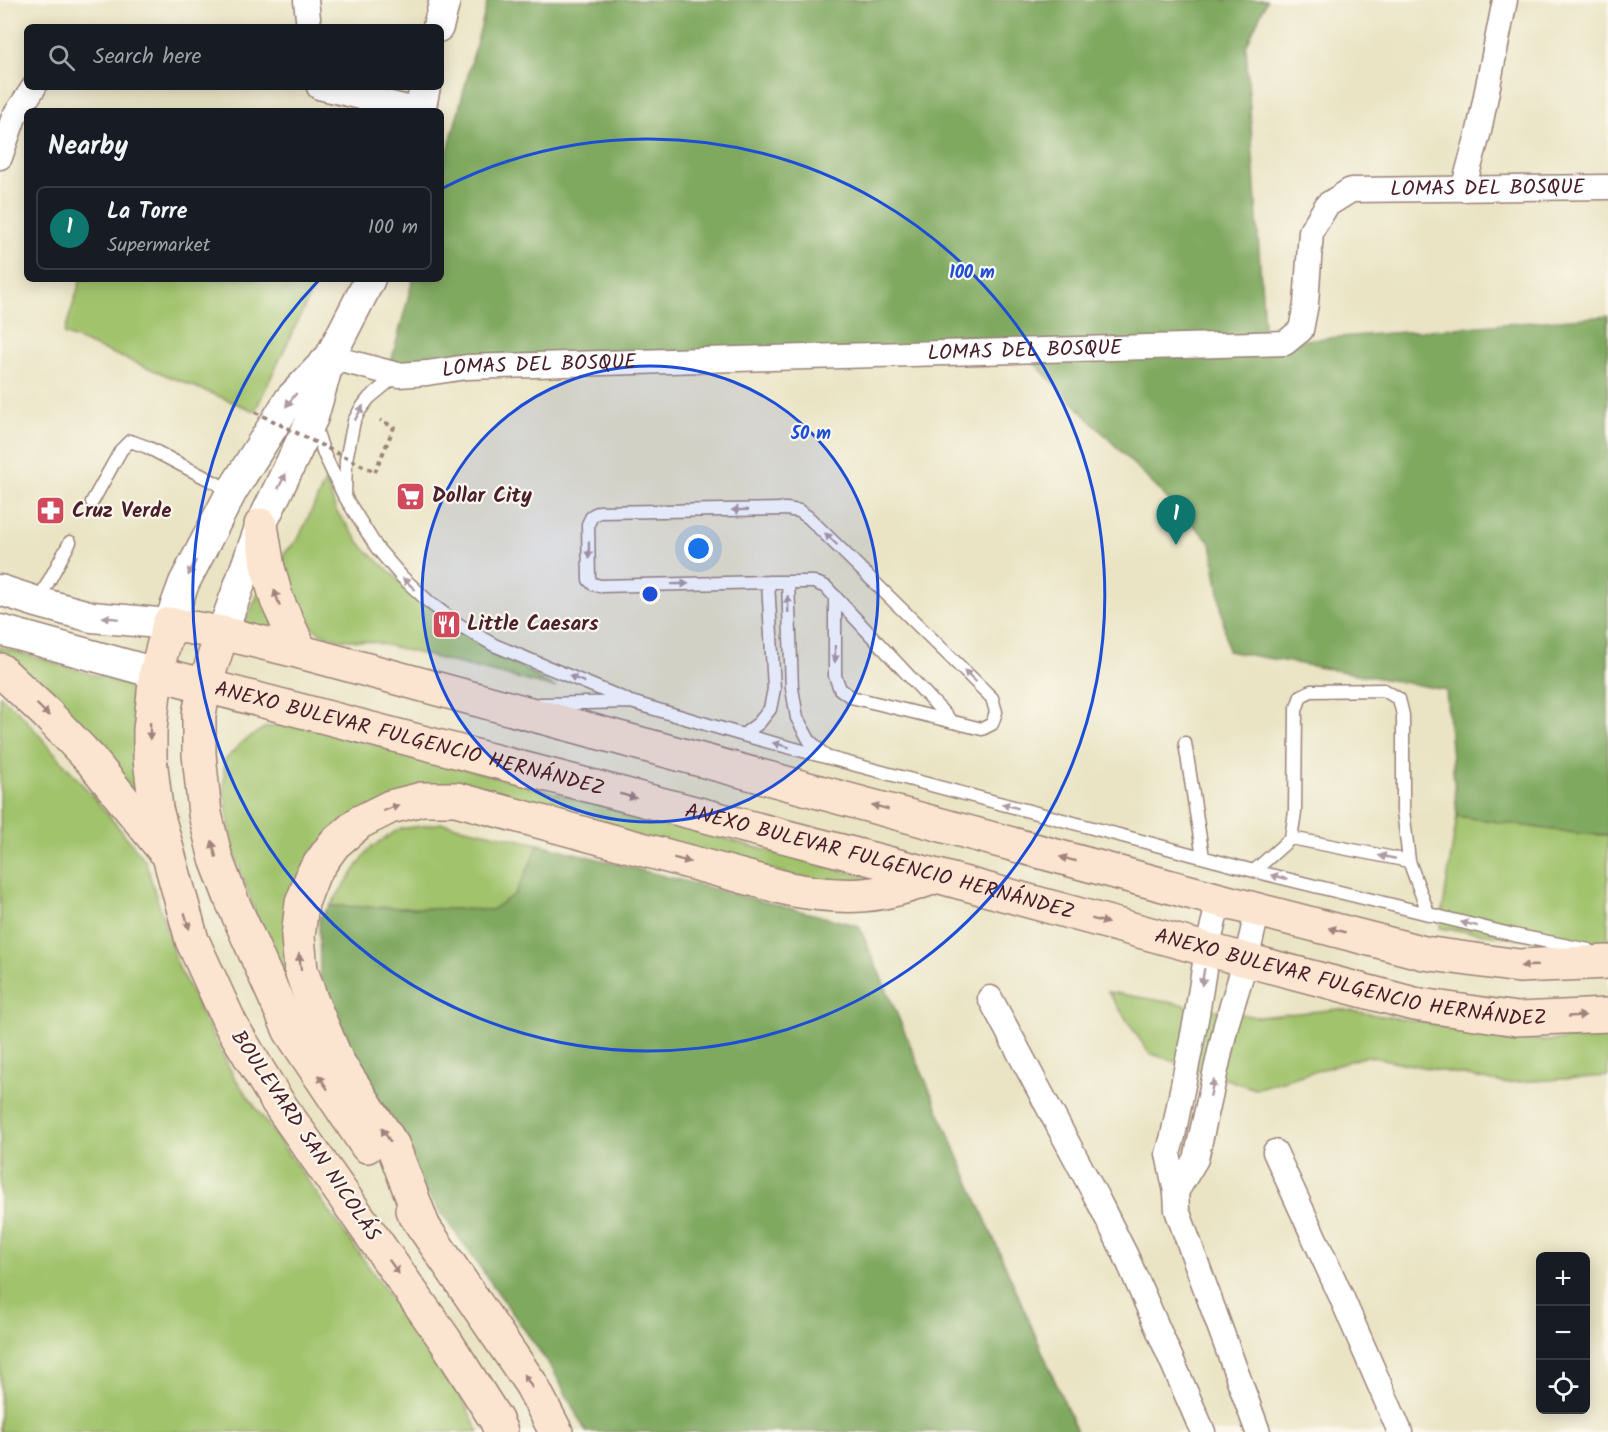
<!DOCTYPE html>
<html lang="en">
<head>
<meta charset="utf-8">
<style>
  body { margin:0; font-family:Kalam,sans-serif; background:#242831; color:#f1f3f6 }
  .controls { position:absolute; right:18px; bottom:18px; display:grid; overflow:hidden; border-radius:9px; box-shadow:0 3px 15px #0003 }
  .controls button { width:54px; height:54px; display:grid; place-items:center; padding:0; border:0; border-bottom:2px solid #363941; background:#171b24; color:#f1f3f6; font:30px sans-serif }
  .you { position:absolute; left:699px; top:549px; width:21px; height:21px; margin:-15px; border:4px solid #fff; border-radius:50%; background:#1a73e8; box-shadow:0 0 0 9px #1a73e833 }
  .badge { display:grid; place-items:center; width:39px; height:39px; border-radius:50%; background:#0f766e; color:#fff; font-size:20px; font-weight:700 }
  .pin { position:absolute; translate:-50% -50px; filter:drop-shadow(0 2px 3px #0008) }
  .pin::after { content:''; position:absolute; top:32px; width:21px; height:18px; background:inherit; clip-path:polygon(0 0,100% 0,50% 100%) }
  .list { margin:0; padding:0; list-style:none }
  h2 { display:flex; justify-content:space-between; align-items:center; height:78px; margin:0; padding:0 24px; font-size:26px }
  h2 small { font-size:20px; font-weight:400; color:#9ea1a6 }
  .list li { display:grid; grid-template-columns:39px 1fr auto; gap:18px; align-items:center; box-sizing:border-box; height:84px; margin:0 12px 12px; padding:0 12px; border:2px solid #363941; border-radius:9px }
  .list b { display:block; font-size:22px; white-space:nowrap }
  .list p { margin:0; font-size:20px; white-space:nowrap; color:#9ea1a6 }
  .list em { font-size:20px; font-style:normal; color:#9ea1a6 }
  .icon { flex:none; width:33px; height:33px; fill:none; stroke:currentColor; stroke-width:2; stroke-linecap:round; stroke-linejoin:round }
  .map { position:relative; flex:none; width:1608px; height:1432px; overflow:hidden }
  .search { position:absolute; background:#171b24; box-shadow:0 3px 15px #0003; left:24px; top:24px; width:420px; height:66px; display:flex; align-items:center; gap:15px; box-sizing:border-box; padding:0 21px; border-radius:9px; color:#9ea1a6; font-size:22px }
  .panel { position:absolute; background:#171b24; box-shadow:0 3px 15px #0003; left:24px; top:108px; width:420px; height:174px; border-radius:9px }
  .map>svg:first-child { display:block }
  .green { fill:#a1c36c; stroke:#76714c; stroke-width:1.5 }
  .forest { fill:#80a960; stroke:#656446; stroke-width:1.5 }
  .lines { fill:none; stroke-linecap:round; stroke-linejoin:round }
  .service-casing { stroke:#9a8278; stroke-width:15 }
  .minor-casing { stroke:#9a8278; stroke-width:27 }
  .tertiary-casing { stroke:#9a8278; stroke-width:33 }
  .secondary-casing { stroke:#9a8278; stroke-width:36 }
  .path { stroke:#9a8278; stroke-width:4; stroke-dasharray:4.5 4.5; stroke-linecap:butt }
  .service { stroke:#fff; stroke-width:12 }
  .minor { stroke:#fff; stroke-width:24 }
  .tertiary { stroke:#fff; stroke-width:30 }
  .secondary { stroke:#fce5d0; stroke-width:33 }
  .path-bridge { stroke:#9a8278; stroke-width:4; stroke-dasharray:4.5 4.5; stroke-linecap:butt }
  .oneway { fill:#ae9aa0 }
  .oneway2 { fill:#a3827e }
  .ring { fill:none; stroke:#1d4ed8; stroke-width:3 }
  .labels { text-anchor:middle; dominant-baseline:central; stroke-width:4.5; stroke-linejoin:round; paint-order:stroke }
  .street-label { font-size:21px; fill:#4a1f2b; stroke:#fbf7ec }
  .poi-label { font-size:21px; font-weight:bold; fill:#4a1f2b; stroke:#fbf7ec; text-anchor:start }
  .centre { fill:#1d4ed8; stroke:#fbf7ec; stroke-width:3 }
  .ring-label { font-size:18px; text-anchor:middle; font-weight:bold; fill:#1d4ed8; stroke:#fbf7ec; stroke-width:4.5; stroke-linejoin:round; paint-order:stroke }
</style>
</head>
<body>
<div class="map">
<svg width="1608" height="1432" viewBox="0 0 1608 1432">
  <rect width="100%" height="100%" fill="#fbf7ec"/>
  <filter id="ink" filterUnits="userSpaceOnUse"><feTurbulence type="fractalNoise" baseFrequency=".0167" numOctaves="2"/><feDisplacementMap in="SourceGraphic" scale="12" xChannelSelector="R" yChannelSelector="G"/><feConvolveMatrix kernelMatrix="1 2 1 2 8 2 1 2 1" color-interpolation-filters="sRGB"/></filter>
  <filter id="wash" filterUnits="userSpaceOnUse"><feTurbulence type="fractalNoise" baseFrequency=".008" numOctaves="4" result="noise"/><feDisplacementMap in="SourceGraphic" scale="24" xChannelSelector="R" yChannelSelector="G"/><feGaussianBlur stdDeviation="1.35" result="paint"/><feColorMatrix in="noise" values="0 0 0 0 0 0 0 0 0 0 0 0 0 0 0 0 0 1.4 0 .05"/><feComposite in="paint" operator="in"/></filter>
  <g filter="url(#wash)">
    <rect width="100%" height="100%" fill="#eae4c4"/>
    <path class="green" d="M 81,279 L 318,279 L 255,411 L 64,334 Z
      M 326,480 L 336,511 L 364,548 L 410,590 L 478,642 L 556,688 L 374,642 L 338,639 L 320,633 L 298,616 L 281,557 L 298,539 Z
      M 263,583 L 285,632 L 245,623 Z
      M 0,647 L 131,686 L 136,697 L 138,713 L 140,802 L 0,657 Z
      M 0,696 L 18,711 L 101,806 L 145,860 L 178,966 L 234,1077 L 461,1397 L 479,1432 L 0,1432 Z
      M 291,723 L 318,729 L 873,879 L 845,888 L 463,793 L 324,849 L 293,975 L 292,1000 L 255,912 L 234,853 L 224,793 L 224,761 L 241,743 L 264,728 Z
      M 1457,816 L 1581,834 L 1608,835 L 1608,946 L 1596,948 L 1440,928 Z
      M 442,823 L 539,844 L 527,871 L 515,894 L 491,910 L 330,906 L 369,849 L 399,829 Z
      M 1108,992 L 1258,1017 L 1339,1009 L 1544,1041 L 1608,1036 L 1608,1076 L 1503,1083 L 1367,1056 L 1255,1089 L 1149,1053 Z"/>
    <path class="forest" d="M 488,0 L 1267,0 L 1246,47 L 1265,343 L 1608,316 L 1608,835 L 1581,834 L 1457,816 L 1446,690 L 1228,651 L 1211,543 L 1024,353 L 387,378 L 413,279 L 441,279 L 441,176 Z
      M 539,844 L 859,926 L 1077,1432 L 586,1432 L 553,1370 L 426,1191 L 348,1045 L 320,976 L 319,918 L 330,906 L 491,910 L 515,894 L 527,871 Z"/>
  </g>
  <g filter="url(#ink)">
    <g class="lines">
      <defs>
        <path id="service" d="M 397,375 L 369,398 L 360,410 L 354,421 L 346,460 L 345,497 L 377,548 L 402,577 L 430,603 L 461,626 L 494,645 L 627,700
          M 315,426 L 324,454 L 344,496
          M 92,502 L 121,450 L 130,441 L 147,447 L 231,491
          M 788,582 L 792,688 L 797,718 L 809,740 L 825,756
          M 835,596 L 835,676 L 840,689 L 851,697 L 982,729 L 992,724 L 996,712 L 992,698 L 808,517 L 799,511 L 786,509 L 599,512 L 592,516 L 588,524 L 589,580 L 593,584 L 600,586 L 768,582 L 814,582 L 826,587 L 952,722
          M 38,601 L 70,542
          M 540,704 L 631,702 L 743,735 L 1254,871 L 1514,935 L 1589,950
          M 743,735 L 759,723 L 770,709 L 774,689 L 768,582
          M 1185,743 L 1203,857
          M 1291,838 L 1295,812 L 1296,710 L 1301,696 L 1311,691 L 1384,690 L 1399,699 L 1403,715 L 1403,810 L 1409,861
          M 1254,871 L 1291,838 L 1409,861 L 1429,915"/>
        <g id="minor">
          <path d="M 306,0 L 309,27"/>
          <path d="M 319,87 L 420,111"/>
          <path d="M 0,157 L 14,117 L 34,87"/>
          <path d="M 1463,189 L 1479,131 L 1505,0"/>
          <path id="s1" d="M 330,357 L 398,375 L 427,373 L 467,367 L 1285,343 L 1301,330 L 1306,304 L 1311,231 L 1327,205 L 1351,190 L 1608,187"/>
          <path d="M 1219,900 L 1207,950 L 1197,1014 L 1173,1136 L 1168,1154 L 1176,1192 L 1177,1210 L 1258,1432"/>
          <path d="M 990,998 L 1098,1200 L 1126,1256 L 1203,1432"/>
          <path d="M 1275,1152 L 1341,1296 L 1400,1432"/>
          <path d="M 1176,1192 L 1196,1159 L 1226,1025 L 1246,960 L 1258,909"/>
        </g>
        <path id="tertiary" d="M 438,27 L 445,0
          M 420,111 L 425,87
          M 0,590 L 37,602 L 92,617 L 169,624 L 184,583 L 232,491 L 290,399 L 330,357
          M 0,630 L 156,673
          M 222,633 L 261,525 L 313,417 L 330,357 L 370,279"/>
        <g id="secondary">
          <path d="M 261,525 L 268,568 L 277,600 L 301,652"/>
          <path d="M 222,633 L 205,685 L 199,714 L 199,754 L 205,814 L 216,859 L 232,901 L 290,1031 L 367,1146"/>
          <path d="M 0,670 L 46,713 L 91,760 L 162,848"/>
          <path id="s2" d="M 156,673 L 937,876 L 1246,960 L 1414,1004 L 1517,1019 L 1608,1015"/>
          <path d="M 412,1210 L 531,1384 L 556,1432"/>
          <path d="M 424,1228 L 393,1146 L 337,1061 L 312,1002 L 301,970 L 298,937 L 302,903 L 314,872 L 334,844 L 360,822 L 390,807 L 422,799 L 456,799 L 789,889 C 847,900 881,898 937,876"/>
          <path d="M 501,1432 L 496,1420 L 445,1340 L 277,1101 L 231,1025 L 192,940 L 156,809 L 150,759 L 150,730 L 156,673 L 169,624 L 222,633 L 301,652 L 1219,900 L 1424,953 L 1519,966 L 1608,962"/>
        </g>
      </defs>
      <use href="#service" class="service-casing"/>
      <use href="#minor" class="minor-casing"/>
      <use href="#tertiary" class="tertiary-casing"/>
      <use href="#secondary" class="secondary-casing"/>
      <path class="path" d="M 375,472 L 394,427 L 380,420"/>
      <use href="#service" class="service"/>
      <use href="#minor" class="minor"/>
      <use href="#tertiary" class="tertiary"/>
      <use href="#secondary" class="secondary"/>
      <path class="path-bridge" d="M 255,412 L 375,472"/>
    </g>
    <defs><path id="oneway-solid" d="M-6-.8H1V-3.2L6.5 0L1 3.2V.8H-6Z" transform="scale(1.5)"/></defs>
    <g class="oneway">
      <use href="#oneway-solid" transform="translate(291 400) rotate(128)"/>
      <use href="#oneway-solid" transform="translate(359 413) rotate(-60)"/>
      <use href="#oneway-solid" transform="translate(282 481) rotate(-64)"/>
      <use href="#oneway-solid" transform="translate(740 510) rotate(179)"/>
      <use href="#oneway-solid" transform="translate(831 539) rotate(-136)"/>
      <use href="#oneway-solid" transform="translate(589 550) rotate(89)"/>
      <use href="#oneway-solid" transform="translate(192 568) rotate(116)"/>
      <use href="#oneway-solid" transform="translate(409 584) rotate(-137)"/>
      <use href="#oneway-solid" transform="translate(680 584) rotate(-1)"/>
      <use href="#oneway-solid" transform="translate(788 604) rotate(-92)"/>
      <use href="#oneway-solid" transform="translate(111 618) rotate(-174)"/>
      <use href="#oneway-solid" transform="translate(835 654) rotate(90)"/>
      <use href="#oneway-solid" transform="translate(970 676) rotate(-136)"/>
      <use href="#oneway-solid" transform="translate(577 679) rotate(-157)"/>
      <use href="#oneway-solid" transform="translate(781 745) rotate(-165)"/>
      <use href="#oneway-solid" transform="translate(1010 806) rotate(-165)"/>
      <use href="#oneway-solid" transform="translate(1387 857) rotate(-169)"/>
      <use href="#oneway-solid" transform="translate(1279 877) rotate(-166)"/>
      <use href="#oneway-solid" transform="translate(1469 924) rotate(-166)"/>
      <use href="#oneway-solid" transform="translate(1203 977) rotate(99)"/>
      <use href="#oneway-solid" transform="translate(1212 1088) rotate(-78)"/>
    </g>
    <g class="oneway2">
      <use href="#oneway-solid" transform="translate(277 598) rotate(-109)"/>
      <use href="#oneway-solid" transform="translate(43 710) rotate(44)"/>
      <use href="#oneway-solid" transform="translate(150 731) rotate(91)"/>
      <use href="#oneway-solid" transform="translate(628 796) rotate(15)"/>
      <use href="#oneway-solid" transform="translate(880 807) rotate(-165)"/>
      <use href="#oneway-solid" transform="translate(391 808) rotate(-20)"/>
      <use href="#oneway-solid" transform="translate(214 849) rotate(-104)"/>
      <use href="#oneway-solid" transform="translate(1068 859) rotate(-165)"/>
      <use href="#oneway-solid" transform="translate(682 860) rotate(15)"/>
      <use href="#oneway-solid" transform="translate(187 921) rotate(74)"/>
      <use href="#oneway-solid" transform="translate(1100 921) rotate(15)"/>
      <use href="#oneway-solid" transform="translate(1337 930) rotate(-165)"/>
      <use href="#oneway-solid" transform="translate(300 962) rotate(-97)"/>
      <use href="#oneway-solid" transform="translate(1529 966) rotate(178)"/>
      <use href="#oneway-solid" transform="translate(1577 1016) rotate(-3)"/>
      <use href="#oneway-solid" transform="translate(323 1082) rotate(-123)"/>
      <use href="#oneway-solid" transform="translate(386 1135) rotate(-123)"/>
      <use href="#oneway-solid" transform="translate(394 1267) rotate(55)"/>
      <use href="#oneway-solid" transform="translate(528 1381) rotate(-123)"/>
    </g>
  </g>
  <circle cx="650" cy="594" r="228" fill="#1d4ed8" fill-opacity=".12"/>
  <g class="ring">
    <circle cx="650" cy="594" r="228"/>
    <path d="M443 188A456 456 0 1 1 319 280"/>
  </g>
  <defs>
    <symbol id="supermarket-square" viewBox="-11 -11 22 22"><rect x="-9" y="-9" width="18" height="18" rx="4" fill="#d1495b" stroke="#fbf7ec"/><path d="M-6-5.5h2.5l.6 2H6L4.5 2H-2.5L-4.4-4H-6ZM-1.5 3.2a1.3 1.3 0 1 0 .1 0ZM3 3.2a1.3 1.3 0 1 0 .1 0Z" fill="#fff"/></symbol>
    <symbol id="pharmacy-square" viewBox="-11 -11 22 22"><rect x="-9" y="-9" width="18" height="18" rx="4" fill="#d1495b" stroke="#fbf7ec"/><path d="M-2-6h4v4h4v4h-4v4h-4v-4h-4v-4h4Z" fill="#fff"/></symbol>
    <symbol id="restaurant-square" viewBox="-11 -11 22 22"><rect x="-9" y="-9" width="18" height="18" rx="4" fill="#d1495b" stroke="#fbf7ec"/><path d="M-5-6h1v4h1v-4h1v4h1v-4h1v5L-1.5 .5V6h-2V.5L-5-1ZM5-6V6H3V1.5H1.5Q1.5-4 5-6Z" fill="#fff"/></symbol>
  </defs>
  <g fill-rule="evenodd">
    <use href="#supermarket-square" x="394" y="480" width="33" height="33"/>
    <use href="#pharmacy-square" x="34" y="494" width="33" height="33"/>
    <use href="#restaurant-square" x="430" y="608" width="33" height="33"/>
  </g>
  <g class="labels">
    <g class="street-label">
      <text stroke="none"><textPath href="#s1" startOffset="1274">LOMAS DEL BOSQUE</textPath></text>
      <text stroke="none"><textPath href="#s1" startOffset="698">LOMAS DEL BOSQUE</textPath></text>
      <text stroke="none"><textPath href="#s1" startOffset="212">LOMAS DEL BOSQUE</textPath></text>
      <text stroke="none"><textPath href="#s2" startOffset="262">ANEXO BULEVAR FULGENCIO HERNÁNDEZ</textPath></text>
      <text stroke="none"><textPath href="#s2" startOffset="748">ANEXO BULEVAR FULGENCIO HERNÁNDEZ</textPath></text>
      <text stroke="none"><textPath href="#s2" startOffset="1234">ANEXO BULEVAR FULGENCIO HERNÁNDEZ</textPath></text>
      <text transform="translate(305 1136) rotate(56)">BOULEVARD SAN NICOLÁS</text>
    </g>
    <g class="poi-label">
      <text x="432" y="496">Dollar City</text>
      <text x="72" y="511">Cruz Verde</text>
      <text x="467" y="624">Little Caesars</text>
    </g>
  </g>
  <circle cx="650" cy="594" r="9" class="centre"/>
  <g class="ring-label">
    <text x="972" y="278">100 m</text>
    <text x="811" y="439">50 m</text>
  </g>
</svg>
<div class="controls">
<button>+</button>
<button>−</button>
<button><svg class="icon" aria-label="locate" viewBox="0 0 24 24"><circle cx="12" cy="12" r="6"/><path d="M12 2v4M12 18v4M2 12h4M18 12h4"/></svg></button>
</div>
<div class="you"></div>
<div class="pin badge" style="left:1176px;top:545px">1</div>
<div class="search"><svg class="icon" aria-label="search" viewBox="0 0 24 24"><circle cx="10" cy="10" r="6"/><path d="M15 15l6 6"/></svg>Search here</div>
<section class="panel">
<h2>Nearby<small></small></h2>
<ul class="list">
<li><span class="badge">1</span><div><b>La Torre</b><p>Supermarket</p></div><em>100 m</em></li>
</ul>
</section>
</div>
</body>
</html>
